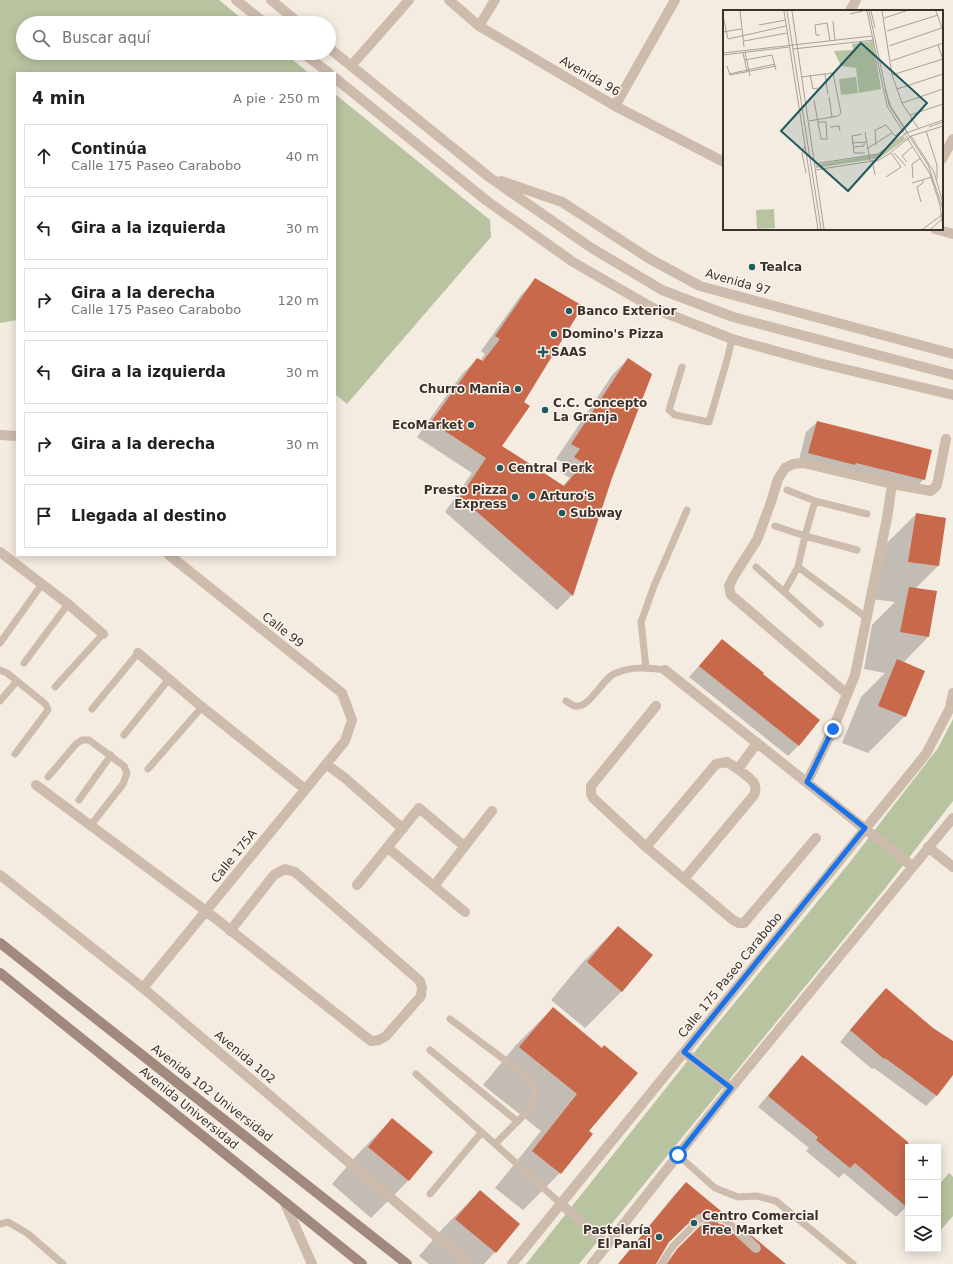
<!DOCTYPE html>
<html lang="es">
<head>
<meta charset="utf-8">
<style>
  body { margin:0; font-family:"DejaVu Sans",sans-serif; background:#f2f2f2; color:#202124 }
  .controls { position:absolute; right:12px; bottom:12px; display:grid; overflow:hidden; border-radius:0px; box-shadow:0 2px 10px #0003 }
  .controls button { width:36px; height:36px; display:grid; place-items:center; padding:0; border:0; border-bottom:1px solid #e0e0e0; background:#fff; color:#202124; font:20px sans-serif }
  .stop { position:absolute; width:12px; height:12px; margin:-9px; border:3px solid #1a73e8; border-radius:50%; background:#fff }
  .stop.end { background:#1a73e8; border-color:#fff; box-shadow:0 1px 4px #0008 }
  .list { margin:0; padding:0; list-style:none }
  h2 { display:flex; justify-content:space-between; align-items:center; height:52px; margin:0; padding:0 16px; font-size:17px }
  h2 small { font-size:13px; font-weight:400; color:#757577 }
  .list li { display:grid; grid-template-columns:26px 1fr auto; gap:12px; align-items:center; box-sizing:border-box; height:64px; margin:0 8px 8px; padding:0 8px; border:1px solid #e0e0e0; border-radius:0px }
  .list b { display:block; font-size:15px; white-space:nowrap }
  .list p { margin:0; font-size:13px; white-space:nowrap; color:#757577 }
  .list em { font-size:13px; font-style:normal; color:#757577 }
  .icon { flex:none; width:22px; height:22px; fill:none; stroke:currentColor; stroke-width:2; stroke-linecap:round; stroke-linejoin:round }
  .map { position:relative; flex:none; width:953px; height:1264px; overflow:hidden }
  .search { position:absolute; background:#fff; box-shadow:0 2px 10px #0003; left:16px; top:16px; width:320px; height:44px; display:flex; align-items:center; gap:10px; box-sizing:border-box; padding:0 14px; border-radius:22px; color:#757577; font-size:15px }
  .panel { position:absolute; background:#fff; box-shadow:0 2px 10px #0003; left:16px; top:72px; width:320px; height:484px; border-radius:0px }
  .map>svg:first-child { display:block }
  .green { fill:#b8c4a0 }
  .shadow { fill:#0003 }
  .building { fill:#c8694b }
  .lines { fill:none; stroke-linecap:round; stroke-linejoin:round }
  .lane { stroke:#cdbbac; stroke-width:7 }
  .street { stroke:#cdbbac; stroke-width:10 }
  .secondary { stroke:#a18a7d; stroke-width:10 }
  .route { stroke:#1a73e8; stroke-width:5 }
  .poi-dot { fill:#1f5a5e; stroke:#fbf5ee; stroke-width:1.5 }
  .labels { text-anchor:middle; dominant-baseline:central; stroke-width:3; stroke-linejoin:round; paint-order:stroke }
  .street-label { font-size:12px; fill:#3b302b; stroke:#fbf5ee }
  .poi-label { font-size:12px; font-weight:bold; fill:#3b302b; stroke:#fbf5ee; text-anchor:start }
  .inset-road { fill:none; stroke:#aaa098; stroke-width:1 }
  .view { fill:#1f5a5e; fill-opacity:0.15; stroke:#1f5a5e; stroke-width:2 }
  .inset-edge { fill:none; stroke:#3b302b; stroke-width:2 }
</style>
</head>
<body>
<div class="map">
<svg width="953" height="1264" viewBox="0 0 953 1264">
  <rect width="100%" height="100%" fill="#f4ebe1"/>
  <path class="green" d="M 0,0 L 219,0 L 247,23 L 23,23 L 23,53 L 284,53 L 309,73 L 17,73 L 17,320 L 0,323 Z
    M 335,94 L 490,220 L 491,237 L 347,404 L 335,394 Z
    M 953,719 L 953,801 L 883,891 L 579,1264 L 526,1264 L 705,1039 L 850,862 L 938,748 Z
    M 949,1173 L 953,1177 L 953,1216 L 938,1233 L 938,1186 Z"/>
  <path class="shadow" d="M 536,280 L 523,402 L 501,446 L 563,486 L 570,478 L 560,472 L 566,464 L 556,459 L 613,374 L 628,359 L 611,477 L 572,595 L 557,610 L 445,512 L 472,473 L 417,437 L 462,374 L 477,359 L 480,361 L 485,354 L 481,351 L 521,295 Z
    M 817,422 L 924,479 L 913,490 L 798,464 L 806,432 Z
    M 916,514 L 945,518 L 938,566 L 915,589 L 928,637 L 903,663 L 905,716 L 868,753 L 842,743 L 861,697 L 885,673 L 864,669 L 872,625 L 895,602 L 872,599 L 879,551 Z
    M 722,640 L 762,674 L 819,720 L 798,746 L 788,756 L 689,677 Z
    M 618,927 L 622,991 L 585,1028 L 551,1000 L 581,964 Z
    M 886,989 L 933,1029 L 953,1043 L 953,1073 L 937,1095 L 926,1106 L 874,1068 L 872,1069 L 840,1042 L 875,1000 Z
    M 553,1008 L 588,1131 L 560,1173 L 523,1210 L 495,1188 L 541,1131 L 483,1085 L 516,1045 Z
    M 802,1056 L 913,1147 L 908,1147 L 908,1205 L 896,1217 L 844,1173 L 839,1178 L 806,1151 L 809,1148 L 758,1107 L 791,1067 Z
    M 392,1119 L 432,1152 L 408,1181 L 371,1218 L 332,1184 L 356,1156 Z
    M 686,1183 L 726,1216 L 717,1224 L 733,1235 L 740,1227 L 785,1264 L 664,1264 L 705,1222 L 686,1225 L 668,1243 L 656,1264 L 618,1264 L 675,1194 Z
    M 480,1191 L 495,1252 L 484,1264 L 429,1264 L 419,1256 L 443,1228 Z"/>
  <path class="building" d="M 535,278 L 583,306 L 524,402 L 530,406 L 502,446 L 564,486 L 584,463 L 574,457 L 580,449 L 571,444 L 628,358 L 652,374 L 612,478 L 573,596 L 460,497 L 486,458 L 431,422 L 477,358 L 483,361 L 500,339 L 495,336 Z
    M 817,421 L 932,450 L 925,480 L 856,463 L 855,465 L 808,453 Z
    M 916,513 L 946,518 L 939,566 L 908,562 Z
    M 909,587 L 937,591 L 929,637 L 900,632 Z
    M 722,639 L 764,673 L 763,674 L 820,720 L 799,746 L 699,666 Z
    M 897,659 L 925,671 L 906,717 L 878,706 Z
    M 618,926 L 653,955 L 622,992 L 587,962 Z
    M 886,988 L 933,1028 L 953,1041 L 953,1075 L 937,1096 L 885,1058 L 884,1059 L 850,1030 Z
    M 553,1007 L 602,1048 L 604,1045 L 638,1073 L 589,1131 L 593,1134 L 561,1174 L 532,1151 L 577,1094 L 519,1047 Z
    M 802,1055 L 908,1142 L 908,1208 L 855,1163 L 850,1168 L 816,1140 L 818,1137 L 768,1096 Z
    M 392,1118 L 433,1152 L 409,1181 L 368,1147 Z
    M 686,1182 L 727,1216 L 715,1212 L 698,1214 L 669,1242 L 656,1264 L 618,1264 Z
    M 480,1190 L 520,1224 L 496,1253 L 455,1219 Z
    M 714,1222 L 724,1225 L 753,1252 L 757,1253 L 759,1252 L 761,1249 L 760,1245 L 740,1226 L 786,1264 L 667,1264 L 677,1249 L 703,1223 Z"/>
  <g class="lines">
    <path class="lane" d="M 682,367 L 669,410 L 675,415 L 709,422 L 727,360 L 732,339
      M 787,490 L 815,501 L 867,514
      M 815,501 L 805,536 L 798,567 L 867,618
      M 775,526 L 805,536 L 857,550
      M 756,567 L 820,624
      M 784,592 L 798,567
      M 0,643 L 42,584
      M 24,663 L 68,604
      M 646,667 L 641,622 L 654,586 L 687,510
      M 0,670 L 7,673 L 43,702 L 46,705 L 48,710 L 15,754
      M 55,687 L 103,634
      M 0,701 L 17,681
      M 566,701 C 569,703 572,705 575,706 C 590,709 602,678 616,673 C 632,666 649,668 665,670
      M 92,709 L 138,653
      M 124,735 L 169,679
      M 148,769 L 202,707
      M 48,777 L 76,744 L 82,740 L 89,740 L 124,766 L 127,773 L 123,784 L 91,825
      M 79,800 L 111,755
      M 450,1019 L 526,1076 L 534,1085 L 535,1095 L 532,1107 L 495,1144
      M 430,1050 L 517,1121
      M 416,1074 L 495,1144 L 561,1204
      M 678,1155 L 715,1188 L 738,1197 L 757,1196 L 776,1201 L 853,1264
      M 430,1194 L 481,1133
      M 0,1224 L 8,1222 L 27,1233 L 63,1264
      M 661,1264 L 673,1246 L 701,1218 L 715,1217 L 727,1221 L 756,1248"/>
    <path class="street" d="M 236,0 L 265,23
      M 271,0 L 299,23
      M 449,0 L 479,26 L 615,106 L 724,162
      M 850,11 L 856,0
      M 479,26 L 495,0
      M 329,48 L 489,177 L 590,247 L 662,290 L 733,317 L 953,375
      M 303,53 L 329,73
      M 351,66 L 409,0
      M 335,78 L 487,201 L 573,262 L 653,308 L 732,339 L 819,363 L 953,395
      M 615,106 L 675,0
      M 942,159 L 953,139
      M 501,181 L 562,202 L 650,259 L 700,286 L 953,354
      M 935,229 L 953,234
      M 0,435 L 17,436
      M 0,552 L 68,604 L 103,634
      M 138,653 L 202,707 L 305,789
      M 665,670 L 912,866
      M 847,694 L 731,595 L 729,586 L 734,576 L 757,540 L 771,502 L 778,479 L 785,468 L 793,464 L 803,463 L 892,484 L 931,491 L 937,485 L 946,439
      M 656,706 L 591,786 L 591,794 L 593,798 L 646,847 L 733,920 L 739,923 L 744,923 L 816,838
      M 326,764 L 345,778 L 403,829
      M 807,782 L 833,729 L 855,675 L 887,518 L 892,484
      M 36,785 L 206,911 L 371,1041 L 379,1040 L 386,1036 L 421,996 L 422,988 L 420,981 L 295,872 L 285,869 L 274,875 L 230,931
      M 646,847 L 716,764 L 727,762 L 738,769 L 757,743
      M 928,847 L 953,867
      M 388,848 L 465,912
      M 0,875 L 143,988 L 469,1264
      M 684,879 L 754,795 C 760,782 747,777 738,769
      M 357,885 L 419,808 L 464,846
      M 434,886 L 492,811
      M 143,988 L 345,741 L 352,720 L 342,693 L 169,555
      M 684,1052 L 731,1088
      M 284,1201 L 312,1264
      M 561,1204 L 607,1244
      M 512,1264 L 926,754 L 950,708 L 953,693
      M 592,1264 L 731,1088 L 953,818"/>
    <path class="secondary" d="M 0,943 L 407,1264
      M 0,973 L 362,1264"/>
  </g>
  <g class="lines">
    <path class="route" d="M 678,1155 L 731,1088 L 684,1052 L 865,828 L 807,782 L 833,729"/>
  </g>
  <g class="poi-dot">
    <circle cx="752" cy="267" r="4"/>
    <circle cx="569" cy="311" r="4"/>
    <circle cx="554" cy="334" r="4"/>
    <path d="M541 346h4v4h4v4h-4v4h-4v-4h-4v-4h4z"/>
    <circle cx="518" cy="389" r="4"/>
    <circle cx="545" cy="410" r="4"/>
    <circle cx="471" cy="425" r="4"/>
    <circle cx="500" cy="468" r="4"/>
    <circle cx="532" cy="496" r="4"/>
    <circle cx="515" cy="497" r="4"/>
    <circle cx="562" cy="513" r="4"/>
    <circle cx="694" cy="1223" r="4"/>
    <circle cx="659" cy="1237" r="4"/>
  </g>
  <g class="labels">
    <g class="street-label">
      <text transform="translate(590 76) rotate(30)">Avenida 96</text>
      <text transform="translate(738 282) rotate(16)">Avenida 97</text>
      <text transform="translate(283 630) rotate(38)">Calle 99</text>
      <text transform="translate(234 856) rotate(-51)">Calle 175A</text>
      <text transform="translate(730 975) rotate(-51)">Calle 175 Paseo Carabobo</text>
      <text transform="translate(245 1057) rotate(40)">Avenida 102</text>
      <text transform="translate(212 1093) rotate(38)">Avenida 102 Universidad</text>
      <text transform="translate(189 1108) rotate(39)">Avenida Universidad</text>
    </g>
    <g class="poi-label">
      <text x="760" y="267">Tealca</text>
      <text x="577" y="311">Banco Exterior</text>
      <text x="562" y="334">Domino's Pizza</text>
      <text x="551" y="352">SAAS</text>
      <text x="510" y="389" text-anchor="end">Churro Mania</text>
      <text x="553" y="403">C.C. Concepto<tspan x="553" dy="14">La Granja</tspan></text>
      <text x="463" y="425" text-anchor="end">EcoMarket</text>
      <text x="508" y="468">Central Perk</text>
      <text x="507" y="490" text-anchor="end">Presto Pizza<tspan x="507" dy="14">Express</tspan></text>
      <text x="540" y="496">Arturo's</text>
      <text x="570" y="513">Subway</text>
      <text x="702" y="1216">Centro Comercial<tspan x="702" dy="14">Free Market</tspan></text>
      <text x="651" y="1230" text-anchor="end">Pastelería<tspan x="651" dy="14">El Panal</tspan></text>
    </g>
  </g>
  <g transform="translate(723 10)">
    <rect width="220" height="220" fill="#f4ebe1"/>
    <path d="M 150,31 L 158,79 L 136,83 L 133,58 L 118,56 L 111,41 L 130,40 L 129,34 ZM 133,67 L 135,83 L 118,85 L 116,69 ZM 180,126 L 183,129 L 157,148 L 93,158 L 93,155 L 156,144 ZM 51,199 L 52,218 L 34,219 L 33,200 Z" fill="#b8c4a0"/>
    <path class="inset-road" d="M 17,1 L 21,37M 61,1 L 95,219M 64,1 L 98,219M 69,1 L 101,219M 144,1 L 164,96 L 207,164 L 217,195 L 220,218M 146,1 L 166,95 L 205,155 L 220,199M 148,1 L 152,18M 159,1 L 169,65 L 179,93 L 195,118M 213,1 L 220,21M 127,4 L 140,1M 0,6 L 5,29 L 63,16M 161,8 L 183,1M 110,11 L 112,31M 36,15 L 63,10M 164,21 L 215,5M 0,22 L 18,19M 97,25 L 93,25 L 92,15 L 104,13 L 107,31M 21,31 L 64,23M 215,35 L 220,50M 166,36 L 219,18M 70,39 L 151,30M 22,42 L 27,66M 0,43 L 149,26M 20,43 L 24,61M 0,45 L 66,37M 22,50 L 49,45 L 53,60M 168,51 L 220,33M 4,56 L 7,65 L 53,56M 6,64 L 52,54M 102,64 L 105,84M 87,65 L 90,79 L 95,78M 169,65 L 220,49M 78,67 L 110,63 L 118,103 L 115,106 L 86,111M 162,79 L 168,97 L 185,123M 174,79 L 220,64M 106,87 L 109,107M 91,90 L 98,129 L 104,129 L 103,112 L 95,112M 179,93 L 220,79M 187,105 L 220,94M 107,117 L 116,116 L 117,121M 206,117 L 220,112M 203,121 L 214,155 L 214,169M 142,122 L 147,151M 139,124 L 129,126 L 131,143 L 142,143M 188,126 L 211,162 L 220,193M 129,133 L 144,132M 153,135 L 152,120 L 163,115 L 172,126 L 176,123M 82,136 L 79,143 L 83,163M 130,137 L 141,136 L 141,133M 145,138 L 169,123M 171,143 L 183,156M 149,150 L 152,165M 184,152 L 179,146 L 190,136M 91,154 L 155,144 L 183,123 L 220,110M 92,160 L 156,150 L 166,144 L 188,126 L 220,116M 163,167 L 178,157 L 168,143M 190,168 L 189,154 L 198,148M 189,173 L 209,167M 198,192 L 194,177 L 200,173 L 200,170M 200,219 L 220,204M 208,219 L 219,209"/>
    <path class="view" d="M 138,33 L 204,93 L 125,181 L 58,121 Z"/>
    <rect width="220" height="220" class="inset-edge"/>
  </g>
</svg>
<div class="controls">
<button>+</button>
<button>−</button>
<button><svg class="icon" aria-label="layers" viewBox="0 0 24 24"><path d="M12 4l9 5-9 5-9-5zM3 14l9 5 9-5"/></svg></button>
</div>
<div class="stop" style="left:678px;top:1155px"></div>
<div class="stop end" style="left:833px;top:729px"></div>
<div class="search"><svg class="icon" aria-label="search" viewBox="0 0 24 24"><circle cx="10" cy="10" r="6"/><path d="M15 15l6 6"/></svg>Buscar aquí</div>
<section class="panel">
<h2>4 min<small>A pie · 250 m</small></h2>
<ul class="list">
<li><svg class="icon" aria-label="ahead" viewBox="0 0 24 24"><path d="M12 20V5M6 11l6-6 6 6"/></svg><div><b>Continúa</b><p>Calle 175 Paseo Carabobo</p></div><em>40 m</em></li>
<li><svg class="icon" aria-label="left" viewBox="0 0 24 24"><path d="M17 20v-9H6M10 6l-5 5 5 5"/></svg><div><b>Gira a la izquierda</b></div><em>30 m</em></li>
<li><svg class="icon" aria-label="right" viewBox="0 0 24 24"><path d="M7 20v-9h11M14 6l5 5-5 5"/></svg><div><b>Gira a la derecha</b><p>Calle 175 Paseo Carabobo</p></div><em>120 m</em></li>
<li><svg class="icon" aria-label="left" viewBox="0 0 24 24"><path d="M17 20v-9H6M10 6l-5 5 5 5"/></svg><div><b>Gira a la izquierda</b></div><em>30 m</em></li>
<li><svg class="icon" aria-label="right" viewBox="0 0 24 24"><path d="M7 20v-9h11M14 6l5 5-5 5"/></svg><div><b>Gira a la derecha</b></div><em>30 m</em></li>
<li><svg class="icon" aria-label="arrive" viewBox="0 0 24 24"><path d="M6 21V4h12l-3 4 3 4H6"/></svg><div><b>Llegada al destino</b></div></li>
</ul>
</section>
</div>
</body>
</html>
